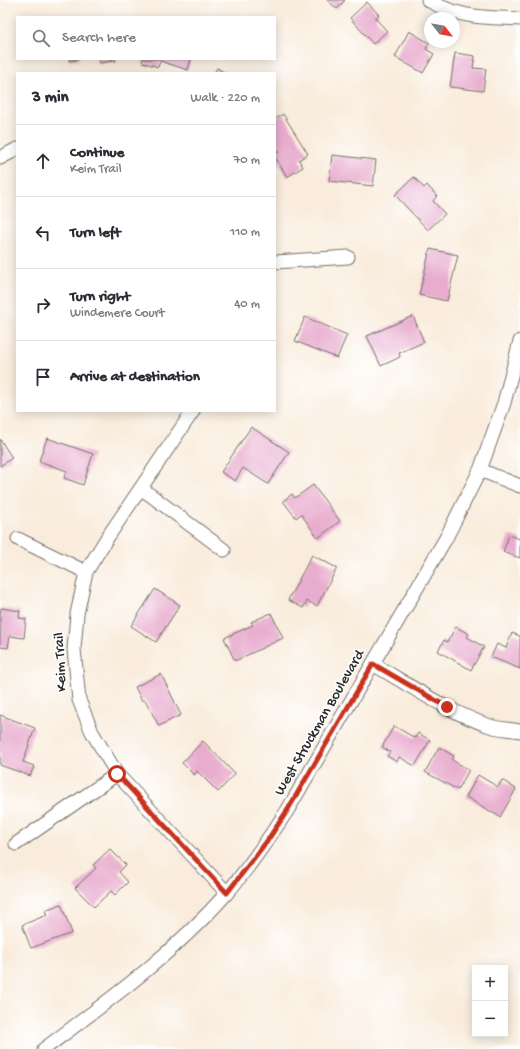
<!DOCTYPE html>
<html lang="en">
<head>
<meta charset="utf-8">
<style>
  body { margin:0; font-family:"Gochi Hand",sans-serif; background:#f7f7f7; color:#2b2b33 }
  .controls { position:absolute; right:12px; bottom:12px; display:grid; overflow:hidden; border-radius:0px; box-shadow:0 2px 10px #0003 }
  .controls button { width:36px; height:36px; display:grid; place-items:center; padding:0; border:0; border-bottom:1px solid #e1e1e2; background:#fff; color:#2b2b33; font:20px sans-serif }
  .compass { position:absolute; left:424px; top:12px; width:36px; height:36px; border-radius:50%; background:#fff; box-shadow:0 2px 10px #0003; rotate:121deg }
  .stop { position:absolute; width:12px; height:12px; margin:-9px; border:3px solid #c8321e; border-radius:50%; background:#fff }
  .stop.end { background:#c8321e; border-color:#fff; box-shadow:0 1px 4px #0008 }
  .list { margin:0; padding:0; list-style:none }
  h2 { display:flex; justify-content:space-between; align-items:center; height:52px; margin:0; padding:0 16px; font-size:17px }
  h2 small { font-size:13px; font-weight:400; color:#7c7c81 }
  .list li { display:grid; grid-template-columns:26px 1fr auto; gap:12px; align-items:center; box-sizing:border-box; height:72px; padding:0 16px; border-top:1px solid #e1e1e2 }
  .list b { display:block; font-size:15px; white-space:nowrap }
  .list p { margin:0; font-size:13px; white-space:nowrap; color:#7c7c81 }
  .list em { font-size:13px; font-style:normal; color:#7c7c81 }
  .icon { flex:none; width:22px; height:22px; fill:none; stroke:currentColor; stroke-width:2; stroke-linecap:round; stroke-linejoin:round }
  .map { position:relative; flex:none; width:520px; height:1049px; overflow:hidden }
  .search { position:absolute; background:#fff; box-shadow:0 2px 10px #0003; left:16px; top:16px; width:260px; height:44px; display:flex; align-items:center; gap:10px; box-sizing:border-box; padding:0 14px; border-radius:0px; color:#7c7c81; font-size:15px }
  .panel { position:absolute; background:#fff; box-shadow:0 2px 10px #0003; left:16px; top:72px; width:260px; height:340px; border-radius:0px }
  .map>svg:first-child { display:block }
  .building { fill:#e8acce }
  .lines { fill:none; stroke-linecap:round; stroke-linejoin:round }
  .minor-casing { stroke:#736f69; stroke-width:15 }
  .minor { stroke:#fff; stroke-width:13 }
  .route { stroke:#c8321e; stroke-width:5 }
  .labels { text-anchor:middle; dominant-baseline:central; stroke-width:3; stroke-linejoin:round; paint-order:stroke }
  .street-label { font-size:15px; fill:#2b2b2b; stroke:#fff }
</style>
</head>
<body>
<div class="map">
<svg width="520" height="1049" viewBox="0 0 520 1049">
  <rect width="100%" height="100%" fill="#fff"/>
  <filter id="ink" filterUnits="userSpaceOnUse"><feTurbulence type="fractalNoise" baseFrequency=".025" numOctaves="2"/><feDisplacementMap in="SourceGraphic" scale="8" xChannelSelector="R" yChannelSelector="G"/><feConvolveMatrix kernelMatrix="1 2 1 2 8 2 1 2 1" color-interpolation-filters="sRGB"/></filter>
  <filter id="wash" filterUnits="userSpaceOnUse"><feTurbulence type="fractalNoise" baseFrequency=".012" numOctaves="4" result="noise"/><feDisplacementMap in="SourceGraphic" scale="16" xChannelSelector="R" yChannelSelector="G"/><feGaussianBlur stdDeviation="0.9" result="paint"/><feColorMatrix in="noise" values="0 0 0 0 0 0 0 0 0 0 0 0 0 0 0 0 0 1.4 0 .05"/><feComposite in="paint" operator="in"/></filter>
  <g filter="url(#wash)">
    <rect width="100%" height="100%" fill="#f9ecdc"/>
    <g id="blocks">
      <path class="building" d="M 327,0 L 345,0 L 337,9 Z
        M 367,2 L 379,15 L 375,18 L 387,31 L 373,44 L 350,18 Z
        M 409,31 L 429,43 L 426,49 L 434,54 L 423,73 L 395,57 Z
        M 455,53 L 475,56 L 473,68 L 486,69 L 483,91 L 450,87 Z
        M 69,59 L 79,59 L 79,60 L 69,61 Z
        M 99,59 L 115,59 L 116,61 L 99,63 Z
        M 143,59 L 191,59 L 188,70 L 160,61 L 158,67 L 142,62 Z
        M 217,68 L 225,73 L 214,73 Z
        M 283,114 L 308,154 L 299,160 L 303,167 L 287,177 L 275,157 L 275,154 L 279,152 L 275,146 L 275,119 Z
        M 332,155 L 376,160 L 373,186 L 329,181 Z
        M 414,177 L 424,188 L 427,185 L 437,196 L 433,201 L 445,214 L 428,230 L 395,195 Z
        M 430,249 L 458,255 L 447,301 L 419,295 Z
        M 413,316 L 424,342 L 399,353 L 400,357 L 381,366 L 367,336 Z
        M 305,317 L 347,335 L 337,358 L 295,341 Z
        M 251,427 L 289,452 L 268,484 L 243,468 L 235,481 L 221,472 Z
        M 47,438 L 93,454 L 83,485 L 64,478 L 67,471 L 39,461 Z
        M 0,439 L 12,458 L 0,466 Z
        M 313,485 L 340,521 L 318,538 L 301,514 L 296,518 L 283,501 L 292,494 L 295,498 Z
        M 509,535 L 520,539 L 520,558 L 503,552 Z
        M 312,555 L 337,568 L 317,606 L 307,601 L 303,608 L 288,600 Z
        M 155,589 L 180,605 L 156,642 L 131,626 Z
        M 1,608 L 20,611 L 19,618 L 26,619 L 24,638 L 10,636 L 8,648 L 0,647 L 0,614 Z
        M 271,613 L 283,638 L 235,661 L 224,638 L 253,625 L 251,622 Z
        M 456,627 L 469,634 L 467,637 L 484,647 L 471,670 L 438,651 L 444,640 L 447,642 Z
        M 512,633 L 520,636 L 520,669 L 491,657 L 497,644 L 506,648 Z
        M 161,674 L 181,715 L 159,726 L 145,700 L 142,701 L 135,687 Z
        M 0,715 L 35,728 L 23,762 L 34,766 L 30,776 L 0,765 Z
        M 394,726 L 415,738 L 418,733 L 430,740 L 415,766 L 399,757 L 397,762 L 387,756 L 390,752 L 382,747 Z
        M 203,741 L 235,774 L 218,792 L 197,771 L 194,775 L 182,763 Z
        M 439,747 L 454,756 L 452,760 L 469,770 L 458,790 L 425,772 Z
        M 478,775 L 498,787 L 502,780 L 516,789 L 500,817 L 466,797 Z
        M 110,849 L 126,865 L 119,872 L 128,882 L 115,895 L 111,891 L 94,907 L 75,888 L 96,868 L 93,865 Z
        M 61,904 L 72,933 L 31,948 L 22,925 L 47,915 L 45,910 Z"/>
    </g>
  </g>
  <g filter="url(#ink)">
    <use href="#blocks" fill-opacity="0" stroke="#736f69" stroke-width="1"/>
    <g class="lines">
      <defs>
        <path id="minor" d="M 428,0 C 461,19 484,17 520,19
          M 0,158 L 17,149
          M 275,262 L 348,257
          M 193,411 L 107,538 L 86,572 L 77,614 L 74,649 L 79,700 L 92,732 L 117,774 L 227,893
          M 480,470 L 520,486
          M 141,488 L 224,550
          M 18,539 L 86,572
          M 373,664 C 411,686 448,712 490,726 C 499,729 510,729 520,731
          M 16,844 L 117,774
          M 44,1049 C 108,1001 173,954 226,894 C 249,868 268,839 287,811 L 446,538 L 480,470 L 504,403 L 520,341"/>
      </defs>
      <use href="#minor" class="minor-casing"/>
      <use href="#minor" class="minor"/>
    </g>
  </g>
  <g class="lines" filter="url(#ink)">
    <path class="route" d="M 117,774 L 227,893 L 267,841 L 287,811 L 373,664 L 447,707"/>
  </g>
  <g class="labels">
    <g class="street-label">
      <text transform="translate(61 662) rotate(-93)">Keim Trail</text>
      <text transform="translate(320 723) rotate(-60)">West Struckman Boulevard</text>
    </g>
  </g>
</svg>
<div class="controls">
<button>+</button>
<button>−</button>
</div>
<svg class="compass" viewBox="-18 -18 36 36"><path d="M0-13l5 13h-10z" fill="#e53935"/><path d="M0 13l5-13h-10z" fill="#7c7c81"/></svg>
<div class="stop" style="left:117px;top:774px"></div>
<div class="stop end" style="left:447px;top:707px"></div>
<div class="search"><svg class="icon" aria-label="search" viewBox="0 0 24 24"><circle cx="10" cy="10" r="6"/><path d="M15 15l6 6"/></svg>Search here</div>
<section class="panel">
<h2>3 min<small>Walk · 220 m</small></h2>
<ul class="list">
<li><svg class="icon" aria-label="ahead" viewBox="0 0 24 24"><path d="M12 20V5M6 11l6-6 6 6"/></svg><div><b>Continue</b><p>Keim Trail</p></div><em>70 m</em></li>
<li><svg class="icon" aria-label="left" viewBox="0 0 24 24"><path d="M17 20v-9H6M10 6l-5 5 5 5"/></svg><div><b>Turn left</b></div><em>110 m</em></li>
<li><svg class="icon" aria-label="right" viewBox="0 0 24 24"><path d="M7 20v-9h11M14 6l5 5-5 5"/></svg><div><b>Turn right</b><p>Windemere Court</p></div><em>40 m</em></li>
<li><svg class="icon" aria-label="arrive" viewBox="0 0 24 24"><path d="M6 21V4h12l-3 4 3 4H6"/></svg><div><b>Arrive at destination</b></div></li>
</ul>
</section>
</div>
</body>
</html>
